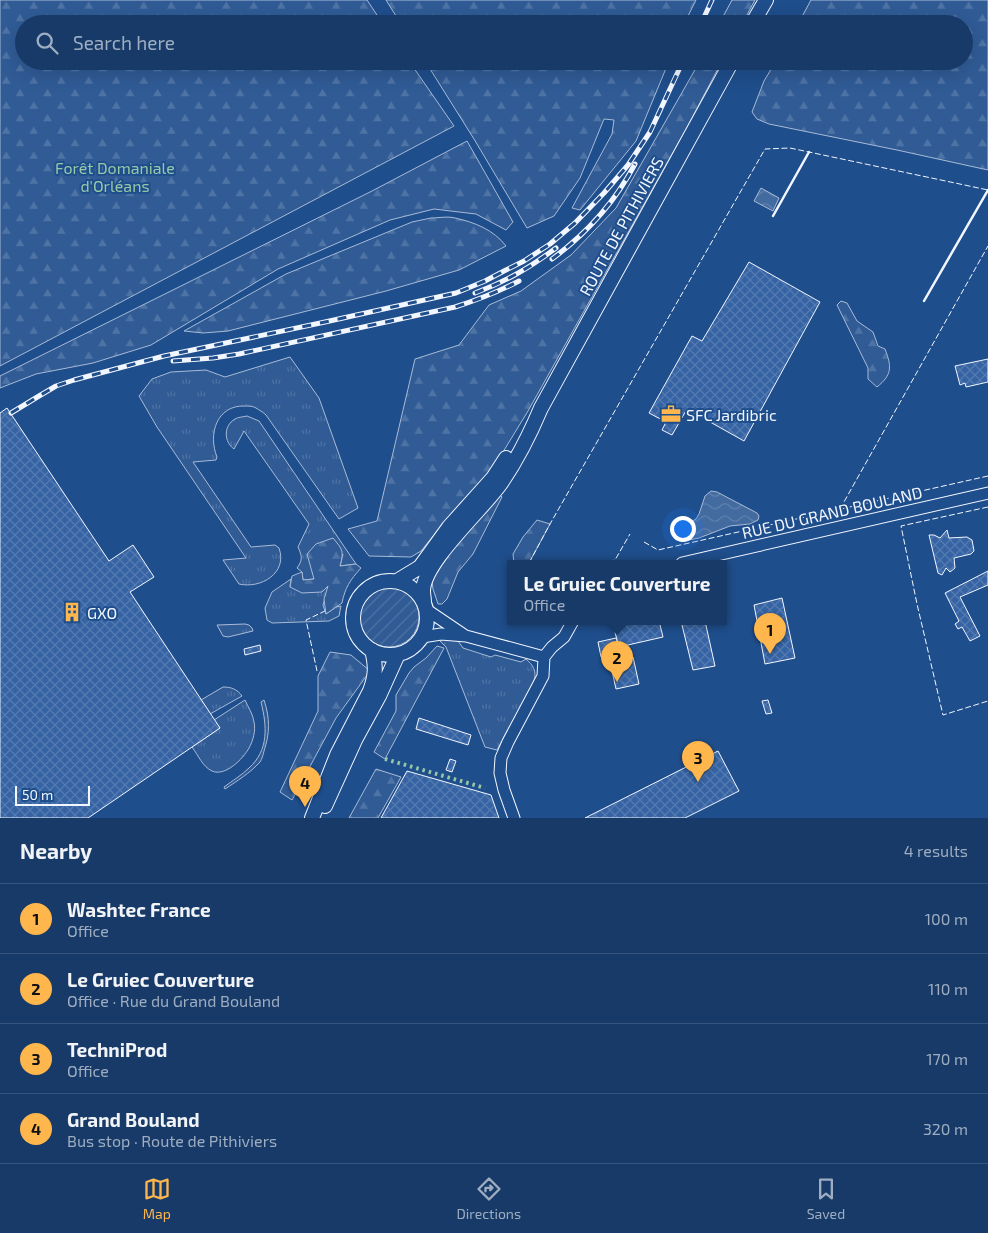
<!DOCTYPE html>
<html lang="en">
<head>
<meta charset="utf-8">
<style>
  body { margin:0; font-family:"Exo 2",sans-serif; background:#244571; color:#f1f3f6 }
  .scale { position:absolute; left:15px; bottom:12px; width:75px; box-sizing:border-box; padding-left:5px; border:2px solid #f2f6ff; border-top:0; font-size:14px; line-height:18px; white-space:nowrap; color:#f2f6ff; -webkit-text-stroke:4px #1f4e8c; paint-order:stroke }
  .you { position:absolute; left:682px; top:528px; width:18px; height:18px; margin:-12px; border:4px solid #fff; border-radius:50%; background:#1a73e8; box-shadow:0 0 0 8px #1a73e833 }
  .badge { display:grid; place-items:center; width:32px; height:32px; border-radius:50%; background:#ffb74d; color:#111; font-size:16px; font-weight:700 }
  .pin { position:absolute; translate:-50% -41px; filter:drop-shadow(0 1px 2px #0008) }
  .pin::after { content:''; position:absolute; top:26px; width:18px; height:15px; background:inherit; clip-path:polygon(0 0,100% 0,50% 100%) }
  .popup { position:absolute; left:507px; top:560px; width:220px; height:65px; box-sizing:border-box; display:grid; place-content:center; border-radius:0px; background:#173a69; filter:drop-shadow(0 1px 4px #0005); font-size:16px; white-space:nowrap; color:#9eadc0 }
  .popup b { font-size:19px; color:#f1f3f6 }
  .popup::after { content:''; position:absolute; left:50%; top:100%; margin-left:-10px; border:10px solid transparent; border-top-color:#173a69 }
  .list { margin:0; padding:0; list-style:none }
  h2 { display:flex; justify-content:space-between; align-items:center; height:65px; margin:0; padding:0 20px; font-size:21px }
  h2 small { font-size:16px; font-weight:400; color:#9eadc0 }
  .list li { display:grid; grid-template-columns:32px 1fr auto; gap:15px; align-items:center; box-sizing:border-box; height:70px; padding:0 20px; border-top:1px solid #36547d }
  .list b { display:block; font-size:19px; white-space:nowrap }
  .list p { margin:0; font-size:16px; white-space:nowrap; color:#9eadc0 }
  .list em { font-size:16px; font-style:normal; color:#9eadc0 }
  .icon { flex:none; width:28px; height:28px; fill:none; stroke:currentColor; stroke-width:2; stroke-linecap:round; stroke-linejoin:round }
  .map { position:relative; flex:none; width:988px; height:818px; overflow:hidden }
  .search { position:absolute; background:#173a69; box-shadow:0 5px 20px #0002; left:15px; right:15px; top:15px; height:55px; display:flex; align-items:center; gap:12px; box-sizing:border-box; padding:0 18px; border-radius:28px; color:#9eadc0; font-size:19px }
  .sheet { height:345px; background:#173a69 }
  nav { display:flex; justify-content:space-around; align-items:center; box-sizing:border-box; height:70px; border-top:1px solid #36547d; background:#173a69; font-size:14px; color:#9eadc0 }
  nav a { display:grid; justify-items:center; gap:2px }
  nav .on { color:#ffb74d }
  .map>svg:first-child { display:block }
  .grass { fill:url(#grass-tufts); stroke:#a8bbd7 }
  .forest { fill:url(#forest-firs); stroke:#a8bbd7 }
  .garden { fill:url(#garden-furrows); stroke:#a8bbd7 }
  .water { fill:url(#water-waves); stroke:#a8bbd7 }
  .building { fill:url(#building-cross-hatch); stroke:#f2f6ff }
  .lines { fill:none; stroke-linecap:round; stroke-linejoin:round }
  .minor-casing { stroke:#f2f6ff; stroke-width:13 }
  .major-casing { stroke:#f2f6ff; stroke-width:16 }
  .minor { stroke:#1f4e8c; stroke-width:11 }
  .major { stroke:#1f4e8c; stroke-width:14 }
  .rail-casing { stroke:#f2f6ff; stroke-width:5 }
  .rail { stroke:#1f4e8c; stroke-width:3; stroke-dasharray:9; stroke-linecap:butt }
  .hedge { stroke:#97c8a6; stroke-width:4; stroke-dasharray:2.5 4; stroke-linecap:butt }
  .fence { stroke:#f2f6ff; stroke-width:1; stroke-dasharray:6 2.5; stroke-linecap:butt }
  .wall { stroke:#f2f6ff; stroke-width:2.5 }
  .labels { text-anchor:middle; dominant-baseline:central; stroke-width:4; stroke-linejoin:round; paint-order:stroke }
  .park-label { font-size:16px; fill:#97c8a6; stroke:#1f4e8c }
  .street-label { font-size:16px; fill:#f2f6ff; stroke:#1f4e8c }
  .poi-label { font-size:16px; fill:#f2f6ff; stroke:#1f4e8c; text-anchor:start }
</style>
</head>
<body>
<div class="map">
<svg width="988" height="818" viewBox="0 0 988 818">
  <defs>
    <pattern id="grass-tufts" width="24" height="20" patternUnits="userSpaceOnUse" patternTransform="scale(1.25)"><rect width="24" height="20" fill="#305b95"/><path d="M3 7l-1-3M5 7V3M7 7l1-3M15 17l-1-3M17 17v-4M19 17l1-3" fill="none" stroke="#4e73a5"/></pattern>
    <pattern id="forest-firs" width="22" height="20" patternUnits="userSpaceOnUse" patternTransform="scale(1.25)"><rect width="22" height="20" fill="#305b95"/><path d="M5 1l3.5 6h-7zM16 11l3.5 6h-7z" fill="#4e73a5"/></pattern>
    <pattern id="garden-furrows" width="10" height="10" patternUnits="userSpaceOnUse" patternTransform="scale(1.25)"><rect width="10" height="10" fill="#305b95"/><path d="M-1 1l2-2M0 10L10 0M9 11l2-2" fill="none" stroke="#4e73a5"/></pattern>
    <pattern id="water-waves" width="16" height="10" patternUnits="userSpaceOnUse" patternTransform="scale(1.25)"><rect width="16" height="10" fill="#446ba0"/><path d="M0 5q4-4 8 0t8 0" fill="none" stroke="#5f81ae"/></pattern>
    <pattern id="building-cross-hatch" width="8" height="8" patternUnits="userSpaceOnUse" patternTransform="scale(1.25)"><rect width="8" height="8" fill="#3563a3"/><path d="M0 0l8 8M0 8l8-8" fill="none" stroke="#537ab1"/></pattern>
  </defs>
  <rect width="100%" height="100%" fill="#1f4e8c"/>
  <path class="grass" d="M 290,357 L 319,398 L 358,508 L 339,519 L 266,415 C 263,412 259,410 256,408 C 253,406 249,406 245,406 C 216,405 208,435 217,457 L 216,460 L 193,462 L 251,547 L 275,545 L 279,548 C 288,573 261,589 239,584 L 223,560 L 246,558 L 157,427 L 139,396 L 152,379 L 171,372 L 206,370 L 225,377 Z
    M 247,416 L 259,421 L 356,564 L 340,566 L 343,554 L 314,579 L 303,580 L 302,572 L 297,568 C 303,560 302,556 298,547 L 309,524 L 244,431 L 234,449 C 224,442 223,426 235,419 C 238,417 243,417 247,416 Z
    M 291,579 L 290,587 L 329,585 L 323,605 L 326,614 L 336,607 L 341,606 L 339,616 L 329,621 L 272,623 L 267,620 L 265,608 L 272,592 Z
    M 245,624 L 249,625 L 252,628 L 253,631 L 228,637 L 223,636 L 217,625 Z
    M 445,639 L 458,641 L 463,648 L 491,657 L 495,655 L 521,662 L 526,659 C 533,665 537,671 534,681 L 497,750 L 485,747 L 446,647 L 439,640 Z
    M 223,687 C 231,687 237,689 242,696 L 210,714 L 201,700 Z
    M 245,700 C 248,707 253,714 254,722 C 256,730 253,741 249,748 C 243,759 225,777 212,771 C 203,767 198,755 192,747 L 220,728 L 214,720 Z
    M 264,700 C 270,718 270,733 264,751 C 263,755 262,759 260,762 C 250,773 237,781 225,789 L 224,787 C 232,781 242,775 249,768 C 269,750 267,726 261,702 Z"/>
  <path class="forest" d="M 0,0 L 367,0 L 383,24 L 24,24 L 24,61 L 409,61 L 454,126 L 0,366 Z
    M 386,0 L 696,0 L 684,24 L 401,24 Z
    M 732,0 L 755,0 L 742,24 L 719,24 Z
    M 811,0 L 988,0 L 988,170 L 897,150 L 769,124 L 757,119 L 752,112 L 764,81 L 776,61 L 964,61 L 964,24 L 798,24 Z
    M 425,61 L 669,61 L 636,141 L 580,210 L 572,208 L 612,134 L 614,120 L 604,119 L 580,178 L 554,216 L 527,228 L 474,139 Z
    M 700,61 L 722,61 L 685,131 L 528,411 L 492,470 L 456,508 L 421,551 L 411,557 L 369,556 L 348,529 L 377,521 L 415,359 L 459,345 L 489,305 L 521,291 L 571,255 L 616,208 Z
    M 467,141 L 513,222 L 506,230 L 476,214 L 434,209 L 390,220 L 278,269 L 151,345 L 93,363 L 36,374 L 0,388 L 0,376 L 372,191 Z
    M 431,218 C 439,218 447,216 455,218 C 474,222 494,230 506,246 L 459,270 L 386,291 L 228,331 L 203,333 L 184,331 L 286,274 L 412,222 Z
    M 841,301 L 847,303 L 857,321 L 873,332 L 878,346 L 885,349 C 892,367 892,375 877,387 L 868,379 L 868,368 L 837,305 Z
    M 498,493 L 502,497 L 473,554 L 458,572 L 447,599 L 442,604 L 438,604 L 433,589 L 432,582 L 440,563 Z
    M 537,520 L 550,524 L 529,563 L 514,563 L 513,554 L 523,537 Z
    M 333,538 C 343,550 344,551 340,566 L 356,564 L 361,568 C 350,580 345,588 342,603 L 326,614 L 324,599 L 328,586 L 322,592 L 302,593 L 290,587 L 292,576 L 302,572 L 303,580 L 314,579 L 307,554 L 316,544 Z
    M 437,646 L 444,648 L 385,759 L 374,752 L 396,711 L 396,695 L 409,673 L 414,667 L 426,658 Z
    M 330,652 L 351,655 L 370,671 L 336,718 L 292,800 L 280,792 L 318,711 L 318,676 Z
    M 376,769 L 401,777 L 378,818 L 349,818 Z"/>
  <path class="garden" d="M359 617a30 30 0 1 1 60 0a30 30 0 1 1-60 0Z"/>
  <path class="water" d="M 761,188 L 779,198 L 773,211 L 754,201 Z
    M 711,491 L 717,492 L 757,513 L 759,516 L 758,520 L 750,524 L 730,526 L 699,538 L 689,540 L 680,538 L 678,529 L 696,519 L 699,514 L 705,496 Z"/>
  <path class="building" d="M 749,262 L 820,302 L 744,441 L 687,409 L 672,435 L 662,430 L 666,422 L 649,413 L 692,336 L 702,341 Z
    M 988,359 L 988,382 L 966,387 L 965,383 L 960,385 L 955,366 Z
    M 7,408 L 109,561 L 133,545 L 154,577 L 130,592 L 220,728 L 88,818 L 0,818 L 0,413 Z
    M 947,530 L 949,538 L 967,537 L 972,540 L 974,551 L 971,554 L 954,558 L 955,568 L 950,572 L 946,568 L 942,575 L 938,573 L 929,535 L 934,535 L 940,538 Z
    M 988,571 L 988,585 L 960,597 L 980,636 L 970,641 L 962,627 L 958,629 L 955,624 L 959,621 L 945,593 Z
    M 782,598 L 795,658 L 765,664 L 754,605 Z
    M 631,621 L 659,621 L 663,637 L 619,647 L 613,625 Z
    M 681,621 L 705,621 L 715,666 L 693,670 Z
    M 616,638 L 619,647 L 627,646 L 628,651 L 601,657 L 598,642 Z
    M 260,645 L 261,651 L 245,655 L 244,649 Z
    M 628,651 L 630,658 L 611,662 L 609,655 Z
    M 633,657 L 639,684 L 616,689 L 610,662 Z
    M 768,700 L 772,713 L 766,714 L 762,701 Z
    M 419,718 L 471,735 L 468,745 L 416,729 Z
    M 718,751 L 739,791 L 685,818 L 585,818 Z
    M 450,759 L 456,761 L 452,772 L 446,770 Z
    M 407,771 L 491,795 L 499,818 L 381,818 Z"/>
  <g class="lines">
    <defs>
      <path id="minor" d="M 682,563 L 988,493
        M 427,610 L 464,635
        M 422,637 L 441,634 L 466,636 L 544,657
        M 544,657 L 552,647 L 564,637 L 573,621
        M 514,818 L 504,790 L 500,773 L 501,758 L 508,742 L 543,676 L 544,657"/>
      <path id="major" d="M 752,24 L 766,0
        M 397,581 L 420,567 L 449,527 L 493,478 L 506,458
        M353 618a37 37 0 1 1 74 0a37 37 0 1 1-74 0Z
        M 424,602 C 424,599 423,594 423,591 C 423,562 484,508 501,483 C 517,460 530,434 541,408 L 732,61
        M 325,806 L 355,740 L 379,696 L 398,654
        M 312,818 L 337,755 L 370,691 C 376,675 376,666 372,650"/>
    </defs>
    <use href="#minor" class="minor-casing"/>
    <use href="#major" class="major-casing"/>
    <use href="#minor" class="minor"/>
    <use href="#major" class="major"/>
    <defs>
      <path id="rail" d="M 701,24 L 712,0
        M 552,259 C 586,234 615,202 635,164
        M 475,293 C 507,281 529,268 556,248
        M 173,361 L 213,358 L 239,354 L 455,307 C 477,300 498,292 519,281
        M 11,413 L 39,396 L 56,386 L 74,380 L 164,356 L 325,322 L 456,293 L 485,281 L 504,271 L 524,261 L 550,244 L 575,223 L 604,193 L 628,165 L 650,132 L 683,61"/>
    </defs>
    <use href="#rail" class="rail-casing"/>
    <use href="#rail" class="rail"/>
    <path class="hedge" d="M 385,759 L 485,788"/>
    <path class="fence" d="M 988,507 L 901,526 L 917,604 L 943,715 L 988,701
      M 840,509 L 988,246
      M 644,542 L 658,550 L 988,476
      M 529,563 L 550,524 L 765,149 L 790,148 L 988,190
      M 600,563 L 615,560 L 630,534
      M 317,671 L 306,620 L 325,611"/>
    <path class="wall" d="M 773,216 L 809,152
      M 924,301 L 988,190"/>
  </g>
  <defs>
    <symbol id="office-bare" viewBox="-9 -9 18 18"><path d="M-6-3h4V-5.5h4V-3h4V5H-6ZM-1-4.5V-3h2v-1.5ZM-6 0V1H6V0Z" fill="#ffb74d" stroke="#1f4e8c" stroke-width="2.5" paint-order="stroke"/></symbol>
    <symbol id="building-bare" viewBox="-9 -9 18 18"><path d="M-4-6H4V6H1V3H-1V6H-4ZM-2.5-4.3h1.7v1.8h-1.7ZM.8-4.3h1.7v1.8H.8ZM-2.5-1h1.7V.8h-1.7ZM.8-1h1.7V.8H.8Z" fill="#ffb74d" stroke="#1f4e8c" stroke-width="2.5" paint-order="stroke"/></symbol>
  </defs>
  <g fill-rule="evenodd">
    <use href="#office-bare" x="657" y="400" width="28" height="28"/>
    <use href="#building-bare" x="58" y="598" width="28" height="28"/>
  </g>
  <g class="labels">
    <g class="park-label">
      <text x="115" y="167">Forêt Domaniale<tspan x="115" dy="18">d'Orléans</tspan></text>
    </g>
    <g class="street-label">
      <text transform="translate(621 226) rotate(-61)">ROUTE DE PITHIVIERS</text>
      <text transform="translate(832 512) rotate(-13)">RUE DU GRAND BOULAND</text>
    </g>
    <g class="poi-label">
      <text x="686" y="414">SFC Jardibric</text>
      <text x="87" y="612">GXO</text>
    </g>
  </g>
</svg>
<div class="scale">50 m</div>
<div class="you"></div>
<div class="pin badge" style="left:770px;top:654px">1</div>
<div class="pin badge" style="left:617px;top:682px">2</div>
<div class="popup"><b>Le Gruiec Couverture</b>Office</div>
<div class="pin badge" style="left:698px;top:782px">3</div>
<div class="pin badge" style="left:305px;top:807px">4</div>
<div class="search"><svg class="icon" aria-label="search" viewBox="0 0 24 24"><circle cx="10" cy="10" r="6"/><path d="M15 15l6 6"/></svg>Search here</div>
</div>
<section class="sheet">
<h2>Nearby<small>4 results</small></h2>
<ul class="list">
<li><span class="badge">1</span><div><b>Washtec France</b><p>Office</p></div><em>100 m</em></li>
<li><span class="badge">2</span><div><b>Le Gruiec Couverture</b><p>Office · Rue du Grand Bouland</p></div><em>110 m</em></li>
<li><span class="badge">3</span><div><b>TechniProd</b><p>Office</p></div><em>170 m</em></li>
<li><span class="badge">4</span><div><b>Grand Bouland</b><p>Bus stop · Route de Pithiviers</p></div><em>320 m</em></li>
</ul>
</section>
<nav>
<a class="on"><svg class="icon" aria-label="map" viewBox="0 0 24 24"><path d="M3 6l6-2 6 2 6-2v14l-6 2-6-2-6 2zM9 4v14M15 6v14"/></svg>Map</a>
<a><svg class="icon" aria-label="directions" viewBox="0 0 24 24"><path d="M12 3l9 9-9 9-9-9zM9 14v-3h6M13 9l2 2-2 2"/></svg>Directions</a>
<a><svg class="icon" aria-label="saved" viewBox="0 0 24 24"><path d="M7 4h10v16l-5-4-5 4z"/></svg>Saved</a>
</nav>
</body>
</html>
